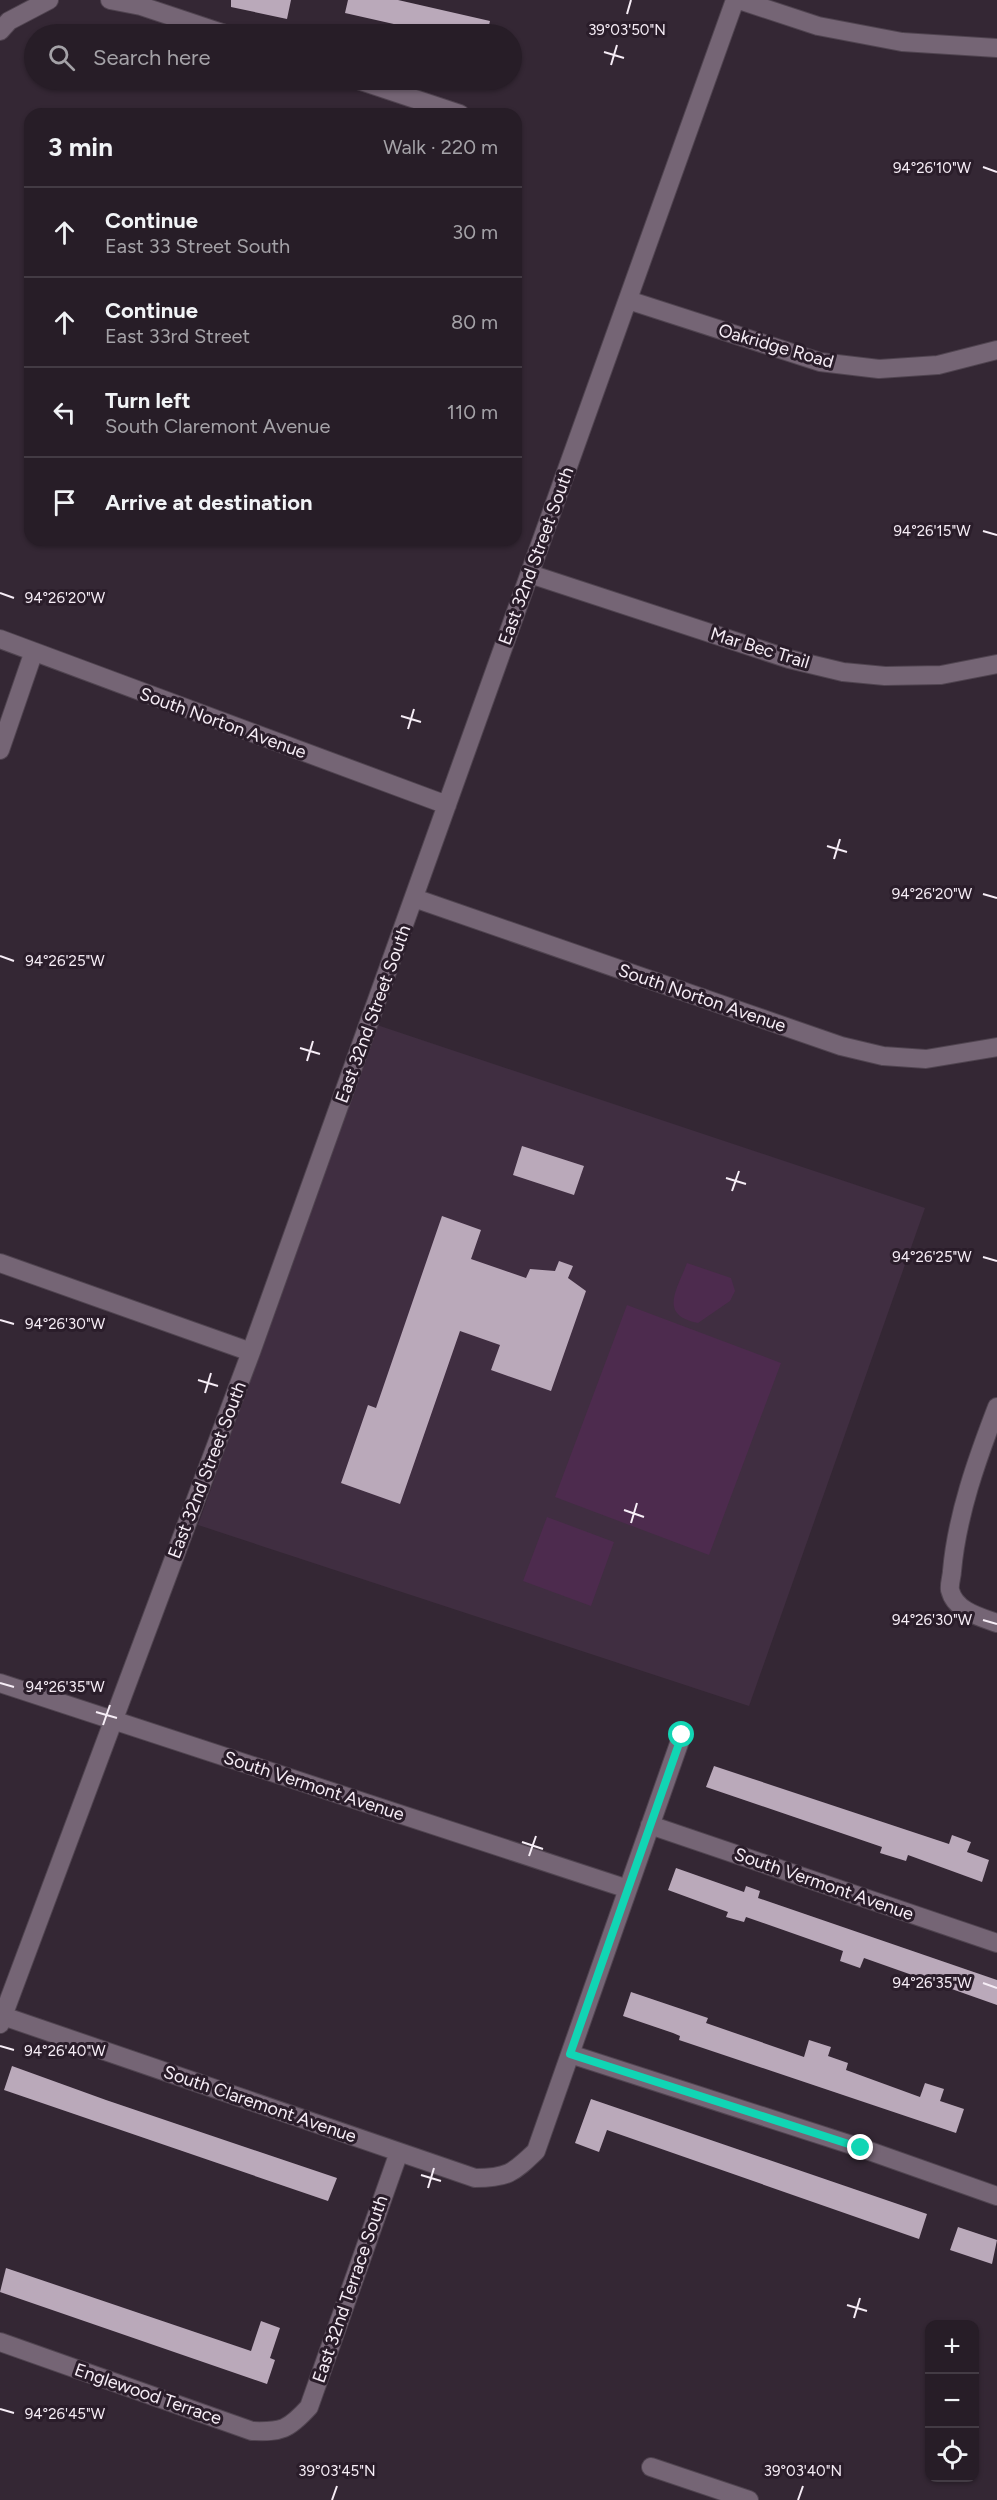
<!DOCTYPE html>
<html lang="en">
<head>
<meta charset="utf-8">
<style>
  body { margin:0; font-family:Figtree,sans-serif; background:#332a33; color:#f1f3f6 }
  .controls { position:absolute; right:18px; bottom:18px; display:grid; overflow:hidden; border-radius:12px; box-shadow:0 2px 4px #0004 }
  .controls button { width:54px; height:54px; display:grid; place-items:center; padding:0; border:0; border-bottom:2px solid #433b44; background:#271d27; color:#f1f3f6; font:30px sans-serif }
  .stop { position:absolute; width:18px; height:18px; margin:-14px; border:4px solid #11d5b4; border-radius:50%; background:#fff }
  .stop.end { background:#11d5b4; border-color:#fff; box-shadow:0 2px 6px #0008 }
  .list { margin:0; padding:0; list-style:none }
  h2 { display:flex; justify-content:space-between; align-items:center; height:78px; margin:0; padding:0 24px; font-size:26px }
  h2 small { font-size:20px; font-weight:400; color:#a4a2a7 }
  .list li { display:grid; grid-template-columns:39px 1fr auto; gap:18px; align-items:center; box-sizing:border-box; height:90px; padding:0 24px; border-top:2px solid #433b44 }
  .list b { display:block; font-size:22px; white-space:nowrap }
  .list p { margin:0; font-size:20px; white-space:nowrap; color:#a4a2a7 }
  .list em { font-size:20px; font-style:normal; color:#a4a2a7 }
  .icon { flex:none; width:33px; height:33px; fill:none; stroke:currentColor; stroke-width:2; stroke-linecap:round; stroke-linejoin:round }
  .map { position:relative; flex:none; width:997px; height:2500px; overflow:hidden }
  .search { position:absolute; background:#271d27; box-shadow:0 2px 4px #0004; left:24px; top:24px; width:498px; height:66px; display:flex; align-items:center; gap:15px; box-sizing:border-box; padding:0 21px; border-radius:33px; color:#a4a2a7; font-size:22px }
  .panel { position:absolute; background:#271d27; box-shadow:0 2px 4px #0004; left:24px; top:108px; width:498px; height:438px; border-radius:18px }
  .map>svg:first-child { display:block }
  .built { fill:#402e41 }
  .green { fill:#4d2b4e }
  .building { fill:#baa9ba }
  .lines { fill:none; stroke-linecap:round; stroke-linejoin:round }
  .minor-casing { stroke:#504450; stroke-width:20 }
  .minor { stroke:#756575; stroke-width:18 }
  .route { stroke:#11d5b4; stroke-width:8 }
  .ticks { fill:none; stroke:#f6edf6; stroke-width:2 }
  .labels { text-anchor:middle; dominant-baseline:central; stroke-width:6; stroke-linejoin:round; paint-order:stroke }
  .street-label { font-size:18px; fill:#f6edf6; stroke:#2a1d2a }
  .ticks-label { font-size:15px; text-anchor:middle; fill:#f6edf6; stroke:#2a1d2a; stroke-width:6; stroke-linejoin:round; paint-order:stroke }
</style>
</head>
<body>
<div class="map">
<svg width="997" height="2500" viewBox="0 0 997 2500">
  <rect width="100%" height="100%" fill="#342734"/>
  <path class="built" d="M 377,1025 L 925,1208 L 749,1706 L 198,1525 Z"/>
  <path class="green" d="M 687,1263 L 731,1278 L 735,1291 L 730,1301 L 698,1323 C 658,1315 677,1290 687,1263 Z
    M 627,1305 L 781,1363 L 709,1555 L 555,1497 Z
    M 547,1517 L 614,1542 L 591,1606 L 523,1581 Z"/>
  <path class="building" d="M 231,0 L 291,0 L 287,19 L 231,7 Z
    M 348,0 L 398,0 L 490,21 L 487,34 L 438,34 L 345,13 Z
    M 522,1146 L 584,1166 L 574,1195 L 513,1175 Z
    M 442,1216 L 481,1230 L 471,1259 L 526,1278 L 530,1269 L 555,1271 L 559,1261 L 573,1266 L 568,1278 L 586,1291 L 551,1391 L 491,1370 L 500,1345 L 460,1331 L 400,1504 L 341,1483 L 368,1405 L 376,1408 Z
    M 714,1766 L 949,1844 L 952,1835 L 971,1842 L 967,1852 L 989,1860 L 982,1882 L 908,1855 L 906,1861 L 880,1853 L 882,1847 L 706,1787 Z
    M 676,1868 L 744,1892 L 746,1886 L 760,1891 L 758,1898 L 997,1980 L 997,2005 L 864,1958 L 860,1968 L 840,1961 L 843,1951 L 746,1917 L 744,1922 L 726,1917 L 728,1912 L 668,1890 Z
    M 631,1992 L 708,2018 L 706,2023 L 804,2057 L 809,2040 L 831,2047 L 828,2056 L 848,2063 L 846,2070 L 920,2097 L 925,2083 L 944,2089 L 940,2101 L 964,2109 L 956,2133 L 679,2040 L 680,2036 L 673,2033 L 623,2016 Z
    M 12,2066 L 106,2100 L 337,2178 L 328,2201 L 4,2090 Z
    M 591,2099 L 927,2214 L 919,2239 L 607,2130 L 599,2152 L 575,2143 Z
    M 958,2227 L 997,2240 L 992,2264 L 950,2250 Z
    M 6,2268 L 251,2351 L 261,2321 L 280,2328 L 270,2358 L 275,2360 L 267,2384 L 0,2292 Z"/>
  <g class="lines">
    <defs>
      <path id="minor" d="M 110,0 L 141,6 L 225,34
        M 739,0 L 818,26 L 902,42 L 997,48
        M 0,31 L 9,21 L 49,0
        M 358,80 L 460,114
        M 628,300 L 820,362 L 879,369 L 938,365 L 997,350
        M 530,574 L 789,659 L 843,672 L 885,676 L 941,675 L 997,664
        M 0,639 L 447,805
        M 0,750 L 33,654
        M 414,898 L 841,1046 L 883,1056 L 926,1059 L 997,1047
        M 0,1263 L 251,1352
        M 997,1407 C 977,1459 957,1515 952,1571 C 952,1576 949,1584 950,1590 C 955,1611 980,1617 997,1623
        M 0,1683 L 628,1889
        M 650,1825 L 997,1943
        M 0,2015 L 475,2178 C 508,2178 513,2173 536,2151 L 682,1735
        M 0,2024 L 251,1352 L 735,0
        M 570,2054 L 861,2148 L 997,2196
        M 0,2342 L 252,2431 C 282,2432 288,2430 309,2407 L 399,2152
        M 651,2467 L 749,2500"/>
    </defs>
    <use href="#minor" class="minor-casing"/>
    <use href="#minor" class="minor"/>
  </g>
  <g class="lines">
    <path class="route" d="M 682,1735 L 570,2054 L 861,2148"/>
  </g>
  <path class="ticks" d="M 627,14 L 631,0M 604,52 L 624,58M 611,65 L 617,45M 983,167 L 997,172M 983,531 L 997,535M 0,593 L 14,598M 401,716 L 421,722M 408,729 L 414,709M 827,846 L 847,852M 834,859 L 840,839M 983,894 L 997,898M 0,956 L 14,961M 300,1048 L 320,1054M 307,1061 L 313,1041M 726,1178 L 746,1184M 732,1191 L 739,1171M 983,1257 L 997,1261M 0,1320 L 14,1324M 198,1380 L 218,1386M 205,1393 L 211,1373M 624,1510 L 644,1517M 631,1523 L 637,1503M 983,1620 L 997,1624M 0,1683 L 14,1687M 96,1712 L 117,1718M 103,1725 L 110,1705M 522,1842 L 543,1849M 529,1856 L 536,1836M 983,1983 L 997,1988M 0,2046 L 14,2050M 421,2175 L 441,2181M 428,2188 L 434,2168M 847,2305 L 867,2311M 854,2318 L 860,2298M 0,2409 L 14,2413M 332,2500 L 337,2486M 798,2500 L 803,2486"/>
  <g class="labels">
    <g class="street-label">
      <text transform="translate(776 346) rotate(16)">Oakridge Road</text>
      <text transform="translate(536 556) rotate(-70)">East 32nd Street South</text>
      <text transform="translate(760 648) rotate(17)">Mar Bec Trail</text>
      <text transform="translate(223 723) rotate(20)">South Norton Avenue</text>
      <text transform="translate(702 998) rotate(19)">South Norton Avenue</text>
      <text transform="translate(373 1014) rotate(-70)">East 32nd Street South</text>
      <text transform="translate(207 1470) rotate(-69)">East 32nd Street South</text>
      <text transform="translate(314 1786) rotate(18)">South Vermont Avenue</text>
      <text transform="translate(824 1884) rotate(19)">South Vermont Avenue</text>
      <text transform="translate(260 2104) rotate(19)">South Claremont Avenue</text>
      <text transform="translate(350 2289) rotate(-71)">East 32nd Terrace South</text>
      <text transform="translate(148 2394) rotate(19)">Englewood Terrace</text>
    </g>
  </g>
  <g class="ticks-label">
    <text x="627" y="35">39°03'50"N</text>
    <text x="932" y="173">94°26'10"W</text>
    <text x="932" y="536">94°26'15"W</text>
    <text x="65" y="603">94°26'20"W</text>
    <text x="932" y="899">94°26'20"W</text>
    <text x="65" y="966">94°26'25"W</text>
    <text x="932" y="1262">94°26'25"W</text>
    <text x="65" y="1329">94°26'30"W</text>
    <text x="932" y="1625">94°26'30"W</text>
    <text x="65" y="1692">94°26'35"W</text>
    <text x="932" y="1988">94°26'35"W</text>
    <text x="65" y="2056">94°26'40"W</text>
    <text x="65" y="2419">94°26'45"W</text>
    <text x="337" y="2476">39°03'45"N</text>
    <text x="803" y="2476">39°03'40"N</text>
  </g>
</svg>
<div class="controls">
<button>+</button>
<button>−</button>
<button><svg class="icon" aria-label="locate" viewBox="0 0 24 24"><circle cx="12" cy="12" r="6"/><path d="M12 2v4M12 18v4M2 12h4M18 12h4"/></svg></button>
</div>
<div class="stop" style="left:682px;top:1735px"></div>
<div class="stop end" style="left:861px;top:2148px"></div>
<div class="search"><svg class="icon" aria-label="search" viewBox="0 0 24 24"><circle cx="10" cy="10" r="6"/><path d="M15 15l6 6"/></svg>Search here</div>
<section class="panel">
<h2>3 min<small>Walk · 220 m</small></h2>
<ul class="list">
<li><svg class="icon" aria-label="ahead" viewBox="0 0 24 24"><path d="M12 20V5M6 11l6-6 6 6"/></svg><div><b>Continue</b><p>East 33 Street South</p></div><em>30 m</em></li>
<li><svg class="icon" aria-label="ahead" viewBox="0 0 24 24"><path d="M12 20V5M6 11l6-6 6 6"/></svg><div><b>Continue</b><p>East 33rd Street</p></div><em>80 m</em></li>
<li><svg class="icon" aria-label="left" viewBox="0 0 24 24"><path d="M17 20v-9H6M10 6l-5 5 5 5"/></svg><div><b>Turn left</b><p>South Claremont Avenue</p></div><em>110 m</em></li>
<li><svg class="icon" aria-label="arrive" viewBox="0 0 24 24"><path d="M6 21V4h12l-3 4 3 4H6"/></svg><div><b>Arrive at destination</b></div></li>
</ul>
</section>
</div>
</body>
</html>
